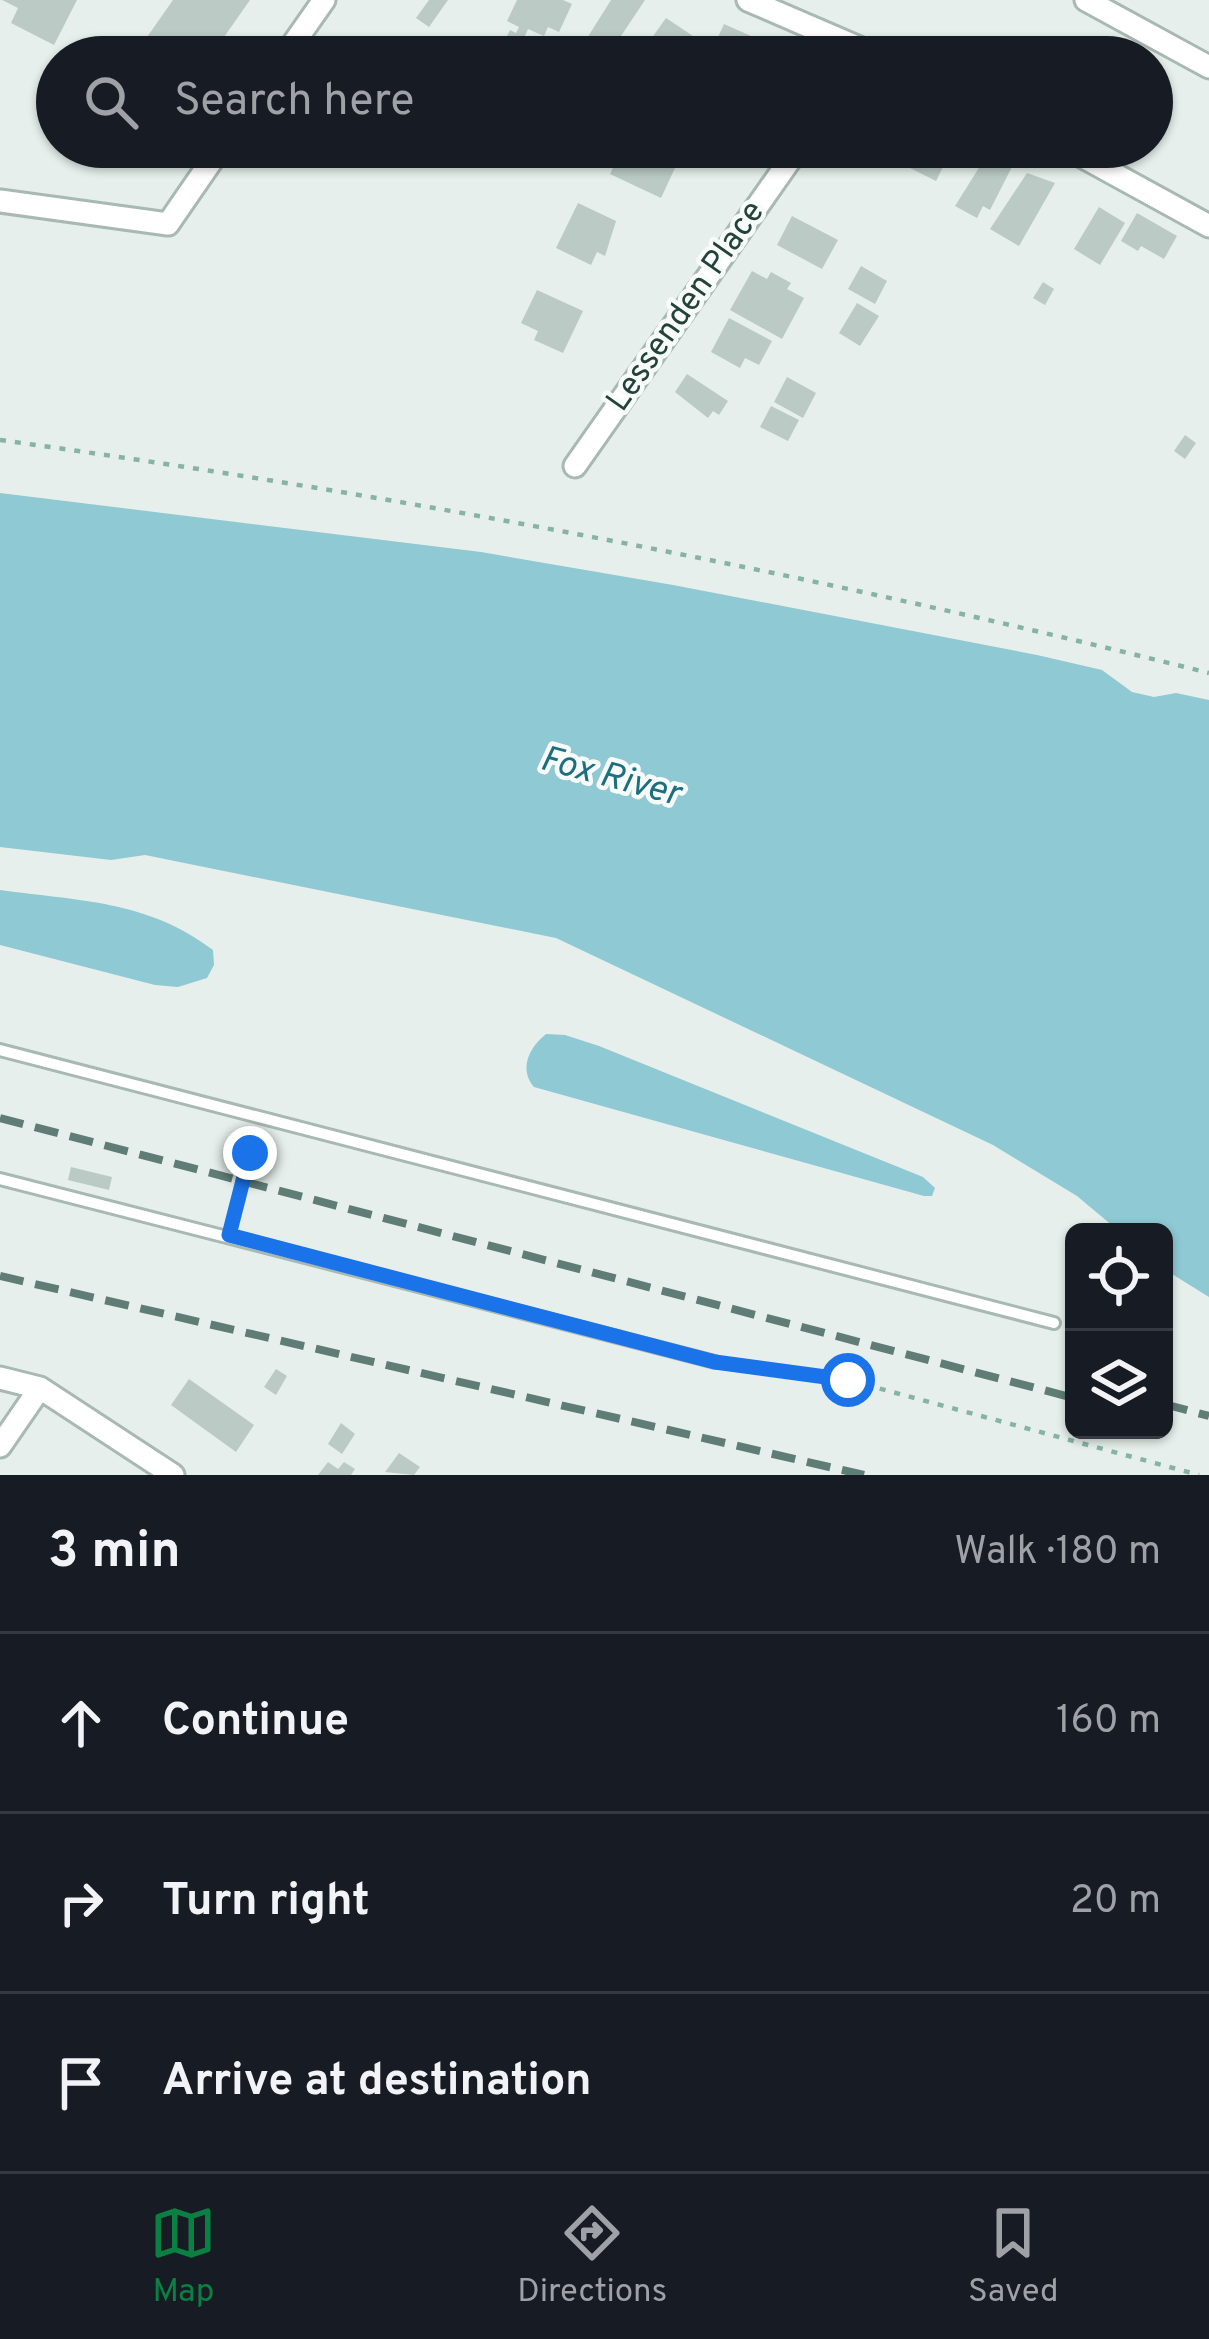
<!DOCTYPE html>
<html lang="en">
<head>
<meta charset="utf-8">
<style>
  body { margin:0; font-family:Overpass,sans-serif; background:#20242c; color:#f1f3f6 }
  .controls { position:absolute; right:36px; bottom:36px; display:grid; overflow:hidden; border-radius:18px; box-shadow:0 3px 9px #0004 }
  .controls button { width:108px; height:108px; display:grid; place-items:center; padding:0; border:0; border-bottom:3px solid #363941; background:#171b24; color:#f1f3f6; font:60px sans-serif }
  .stop { position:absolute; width:36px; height:36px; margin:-27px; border:9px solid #1a73e8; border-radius:50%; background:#fff }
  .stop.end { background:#1a73e8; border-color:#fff; box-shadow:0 3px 12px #0008 }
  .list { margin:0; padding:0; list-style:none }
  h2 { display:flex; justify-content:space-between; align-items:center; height:156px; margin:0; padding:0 48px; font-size:51px }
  h2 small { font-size:39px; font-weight:400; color:#9ea1a6 }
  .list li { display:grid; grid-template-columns:78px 1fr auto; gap:36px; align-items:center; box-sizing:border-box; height:180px; padding:0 48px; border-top:3px solid #363941 }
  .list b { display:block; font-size:45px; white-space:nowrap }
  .list em { font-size:39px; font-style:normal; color:#9ea1a6 }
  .icon { flex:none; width:66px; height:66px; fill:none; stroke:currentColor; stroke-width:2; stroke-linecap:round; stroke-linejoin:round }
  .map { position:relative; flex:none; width:1209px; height:1475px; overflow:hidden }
  .search { position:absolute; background:#171b24; box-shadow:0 3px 9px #0004; left:36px; right:36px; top:36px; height:132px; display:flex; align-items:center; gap:30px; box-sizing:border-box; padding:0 42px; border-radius:66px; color:#9ea1a6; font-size:45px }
  .sheet { height:696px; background:#171b24 }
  nav { display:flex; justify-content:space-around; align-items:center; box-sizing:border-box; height:168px; border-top:3px solid #363941; background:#171b24; font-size:33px; color:#9ea1a6 }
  nav a { display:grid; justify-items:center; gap:6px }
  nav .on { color:#0b8043 }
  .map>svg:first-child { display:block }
  .water { fill:#8ec9d4 }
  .building { fill:#bbcac4 }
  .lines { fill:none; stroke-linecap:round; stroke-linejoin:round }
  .service-casing { stroke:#a8b8b2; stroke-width:16 }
  .minor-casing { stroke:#a8b8b2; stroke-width:27 }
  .path { stroke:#86b3a5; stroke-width:4.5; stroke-dasharray:6 9; stroke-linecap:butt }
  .service { stroke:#fff; stroke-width:10 }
  .minor { stroke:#fff; stroke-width:21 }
  .rail { stroke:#5f7d75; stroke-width:8; stroke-dasharray:24 12; stroke-linecap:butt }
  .route { stroke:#1a73e8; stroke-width:15 }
  .labels { text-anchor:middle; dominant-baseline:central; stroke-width:9; stroke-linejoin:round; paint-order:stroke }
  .street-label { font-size:33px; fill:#24423a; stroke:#f7fbf9 }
  .water-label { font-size:36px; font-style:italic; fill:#1c6f80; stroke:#f7fbf9 }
</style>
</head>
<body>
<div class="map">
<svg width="1209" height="1475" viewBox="0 0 1209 1475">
  <rect width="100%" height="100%" fill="#e6efeb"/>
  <path class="water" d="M 0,493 L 481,552 L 673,585 L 1037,655 L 1102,670 L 1132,692 L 1154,697 L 1176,693 L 1209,700 L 1209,1297 L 1164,1269 L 1164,1232 L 1120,1232 L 1077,1196 L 993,1145 L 556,938 L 145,855 L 111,860 L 0,847 Z
    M 0,890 C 79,901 147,900 213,950 L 214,965 L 207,978 L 178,987 L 155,985 L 0,945 Z
    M 546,1034 L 565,1035 L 599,1046 L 923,1177 L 935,1188 L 932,1196 L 924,1196 L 534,1087 C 518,1068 530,1047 546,1034 Z"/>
  <path class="building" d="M 2,0 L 77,0 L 54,45 L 11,23 L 18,8 Z
    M 173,0 L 250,0 L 210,57 L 133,57 Z
    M 429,0 L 448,0 L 429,27 L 416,18 Z
    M 517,0 L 563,0 L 572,4 L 559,32 L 548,27 L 544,36 L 528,29 L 524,38 L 528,40 L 520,57 L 514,57 L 500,50 L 510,30 L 516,33 L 519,27 L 507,21 Z
    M 611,0 L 645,0 L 607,57 L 584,43 Z
    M 666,18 L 702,42 L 692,57 L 662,57 L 646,46 Z
    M 724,24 L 751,36 L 741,57 L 709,57 Z
    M 628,38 L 642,46 L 635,57 L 617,57 Z
    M 797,49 L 817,56 L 817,57 L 780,57 L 782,51 L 795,56 Z
    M 558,147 L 583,147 L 575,163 L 555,154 Z
    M 623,147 L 631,147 L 675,168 L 661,198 L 610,174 Z
    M 913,147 L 946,147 L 940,158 L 946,161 L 936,181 L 904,165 Z
    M 992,147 L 1016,159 L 990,210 L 983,206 L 977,218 L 955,206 Z
    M 1027,173 L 1055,183 L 1019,246 L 990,229 Z
    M 578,203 L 616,221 L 605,256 L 597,252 L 591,265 L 556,248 Z
    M 1099,207 L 1125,223 L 1100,265 L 1074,249 Z
    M 1137,213 L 1177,236 L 1164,259 L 1141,246 L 1138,251 L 1121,241 Z
    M 792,216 L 838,240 L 822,269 L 777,245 Z
    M 861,266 L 887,281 L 875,304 L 848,289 Z
    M 752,271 L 767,279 L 771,272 L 791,283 L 787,289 L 804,298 L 782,339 L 730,310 Z
    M 1043,282 L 1054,289 L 1045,305 L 1033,298 Z
    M 537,290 L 583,311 L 563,353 L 534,340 L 538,331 L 521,323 Z
    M 857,303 L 879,316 L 860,346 L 839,333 Z
    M 729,318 L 772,341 L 759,365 L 745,358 L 740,368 L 711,352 Z
    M 687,374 L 728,401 L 719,415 L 713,411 L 708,418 L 675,392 Z
    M 787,377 L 816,393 L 803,418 L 774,402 Z
    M 771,406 L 799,420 L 788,441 L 760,427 Z
    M 1185,435 L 1196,443 L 1185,459 L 1174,451 Z
    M 71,1167 L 112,1177 L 109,1190 L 68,1180 Z
    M 276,1369 L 287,1376 L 276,1395 L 264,1387 Z
    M 189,1379 L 254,1425 L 236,1452 L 171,1405 Z
    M 341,1423 L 355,1434 L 342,1454 L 328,1444 Z
    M 399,1453 L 420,1467 L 414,1475 L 385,1472 Z
    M 328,1462 L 338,1469 L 344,1462 L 355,1469 L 351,1475 L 318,1475 Z"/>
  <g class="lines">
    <defs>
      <path id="service" d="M 0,1050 L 1054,1323
        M 0,1179 L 715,1362"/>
      <path id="minor" d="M 748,0 L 880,57
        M 1086,0 L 1209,67
        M 284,57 L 324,0
        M 1065,147 L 1209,226
        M 0,201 L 168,224 L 221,147
        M 575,466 L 799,147
        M 0,1378 L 40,1388 L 173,1475
        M 0,1446 L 40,1388"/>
    </defs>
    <use href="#service" class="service-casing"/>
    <use href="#minor" class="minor-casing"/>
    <path class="path" d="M 0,440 C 407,496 811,573 1209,673
      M 233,1218 L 254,1136
      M 732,1364 L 848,1380 L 1199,1475"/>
    <use href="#service" class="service"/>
    <use href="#minor" class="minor"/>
    <path class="rail" d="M 0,1118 L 1074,1398
      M 0,1276 L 864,1475
      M 1164,1404 L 1209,1416"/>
  </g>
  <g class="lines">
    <path class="route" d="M 250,1153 L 229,1235 L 715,1362 L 848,1380"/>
  </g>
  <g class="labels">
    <g class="street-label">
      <text transform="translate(687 307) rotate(-55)">Lessenden Place</text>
    </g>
    <g class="water-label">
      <text transform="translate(610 778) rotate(15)">Fox River</text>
    </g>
  </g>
</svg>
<div class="controls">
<button><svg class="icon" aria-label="locate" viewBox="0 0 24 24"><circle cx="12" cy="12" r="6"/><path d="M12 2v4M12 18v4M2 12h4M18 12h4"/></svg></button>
<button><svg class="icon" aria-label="layers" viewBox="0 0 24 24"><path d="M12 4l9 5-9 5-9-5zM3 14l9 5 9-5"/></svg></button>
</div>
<div class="stop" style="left:848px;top:1380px"></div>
<div class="stop end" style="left:250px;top:1153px"></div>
<div class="search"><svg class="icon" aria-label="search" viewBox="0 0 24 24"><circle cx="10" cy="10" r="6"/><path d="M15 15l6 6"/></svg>Search here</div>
</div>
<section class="sheet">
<h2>3 min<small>Walk · 180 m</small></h2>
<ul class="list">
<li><svg class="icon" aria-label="ahead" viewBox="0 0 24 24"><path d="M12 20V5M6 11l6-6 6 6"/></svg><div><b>Continue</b></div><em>160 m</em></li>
<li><svg class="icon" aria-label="right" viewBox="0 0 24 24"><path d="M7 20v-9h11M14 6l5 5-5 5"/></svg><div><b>Turn right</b></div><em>20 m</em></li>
<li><svg class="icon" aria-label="arrive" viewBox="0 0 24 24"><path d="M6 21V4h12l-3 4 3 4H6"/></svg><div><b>Arrive at destination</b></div></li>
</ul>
</section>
<nav>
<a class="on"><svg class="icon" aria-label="map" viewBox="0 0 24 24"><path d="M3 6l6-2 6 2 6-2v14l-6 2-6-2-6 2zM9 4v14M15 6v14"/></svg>Map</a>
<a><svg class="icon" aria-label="directions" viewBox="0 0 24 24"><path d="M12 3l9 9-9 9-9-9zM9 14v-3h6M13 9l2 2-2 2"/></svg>Directions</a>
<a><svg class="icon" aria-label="saved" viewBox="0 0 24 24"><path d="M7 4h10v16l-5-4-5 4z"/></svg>Saved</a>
</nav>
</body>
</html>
